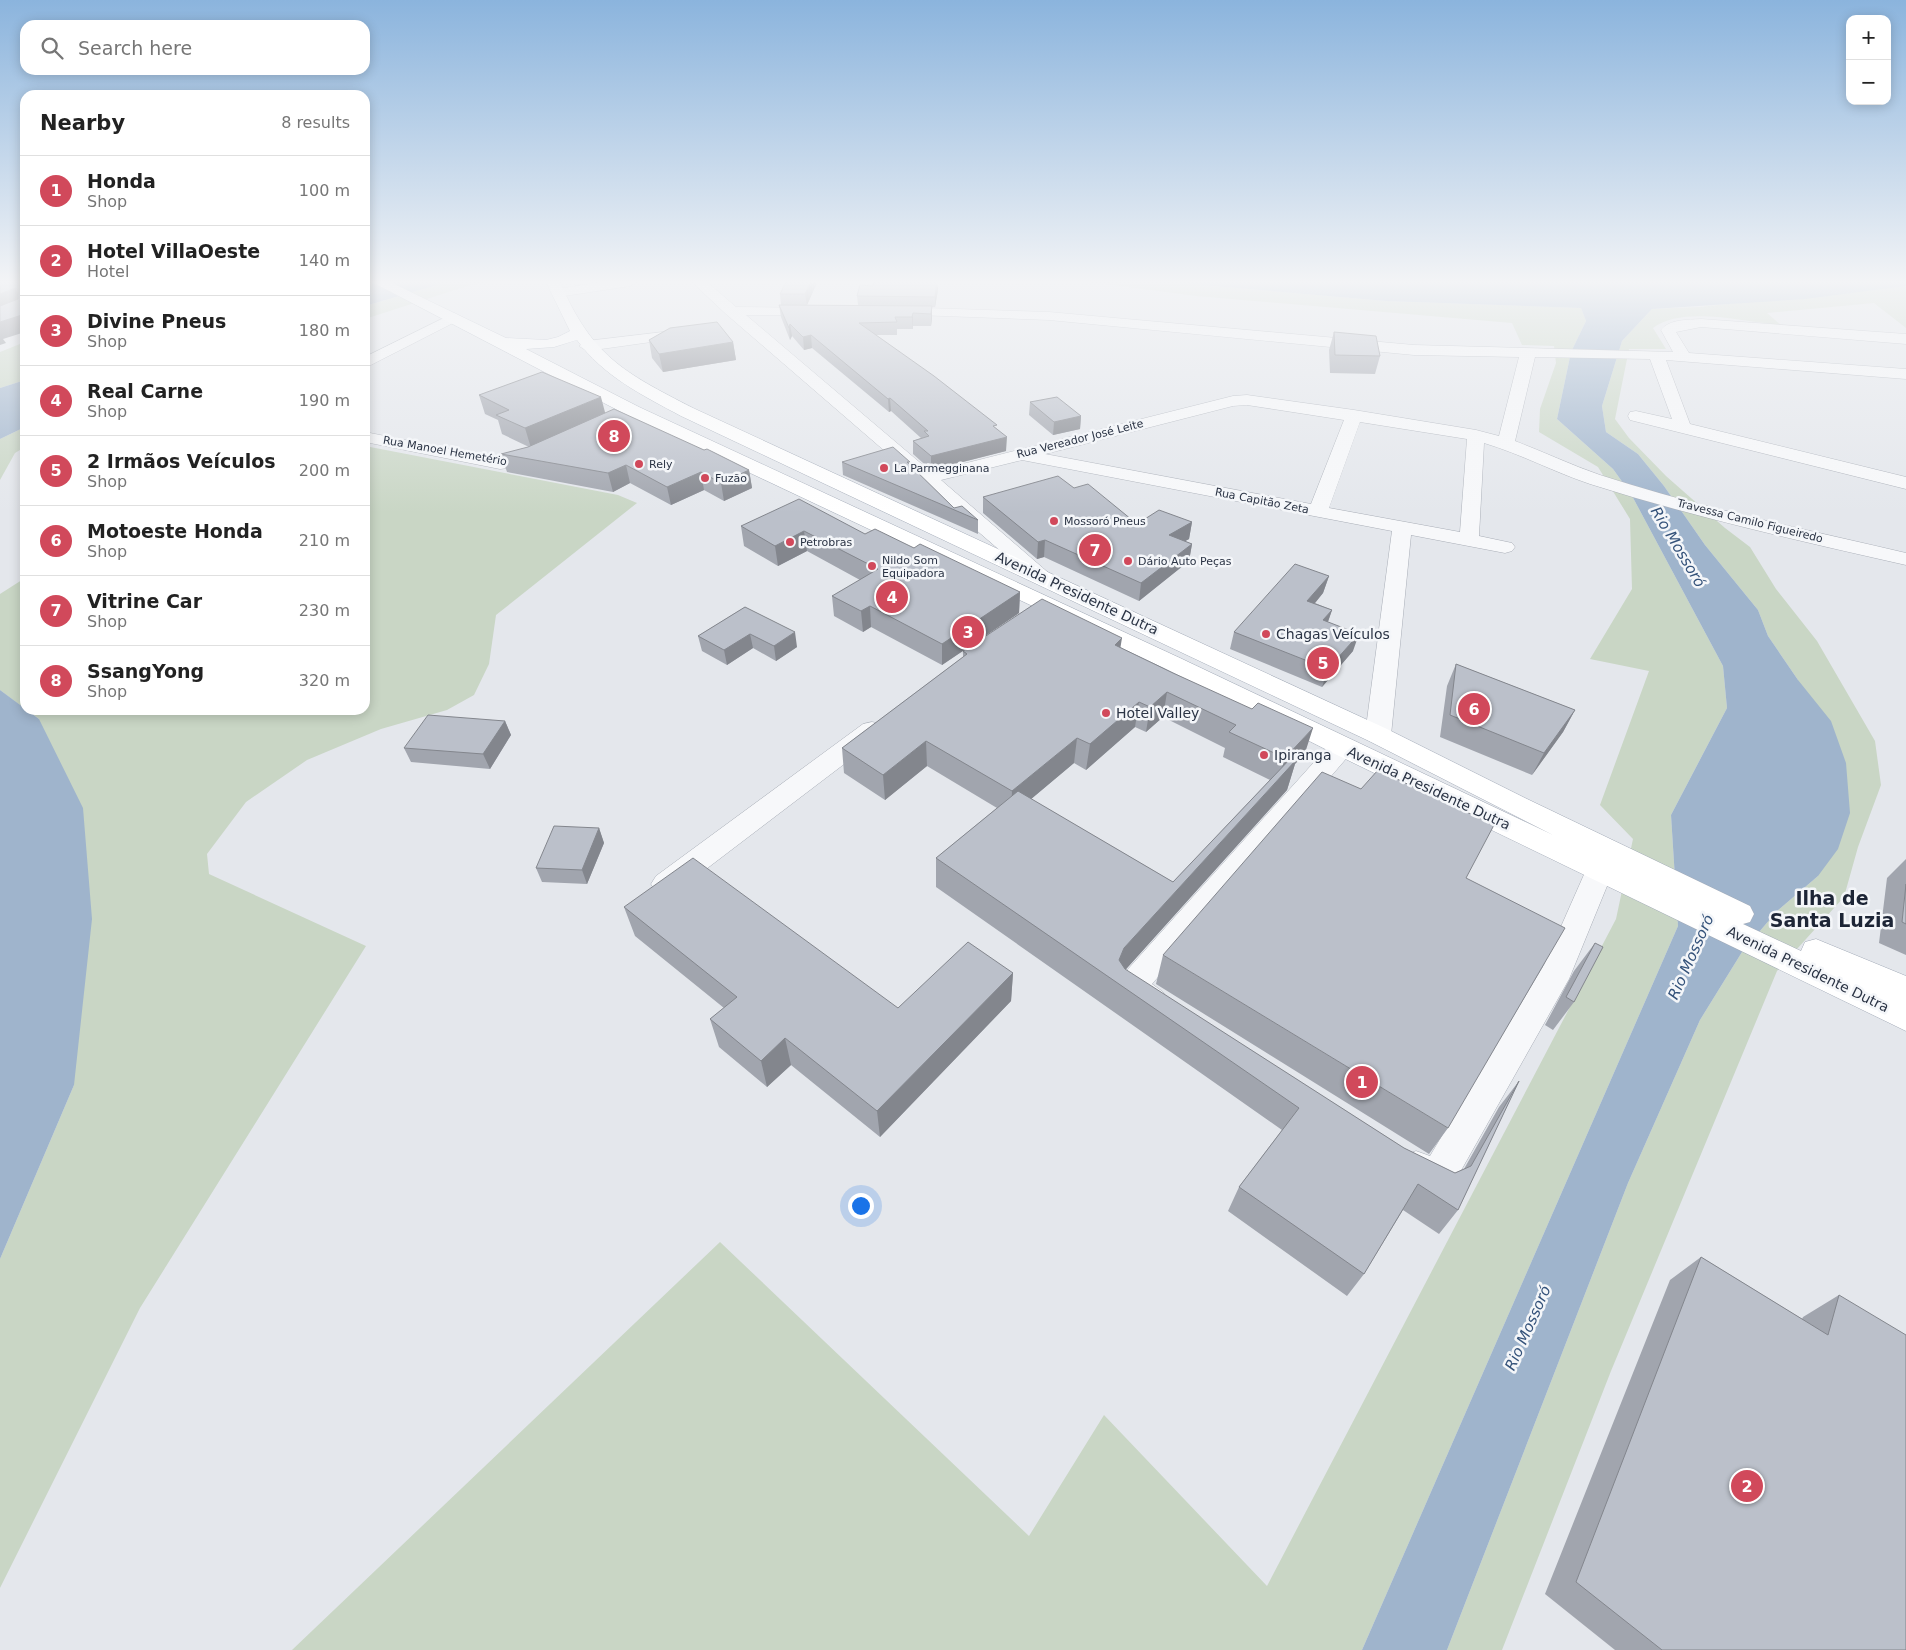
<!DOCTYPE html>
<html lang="en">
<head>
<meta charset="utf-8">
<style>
  body { margin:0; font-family:"DejaVu Sans",sans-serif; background:#f6f6f6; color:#222 }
  .controls { position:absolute; right:15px; top:15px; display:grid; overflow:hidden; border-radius:10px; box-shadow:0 2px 12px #0003 }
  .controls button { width:45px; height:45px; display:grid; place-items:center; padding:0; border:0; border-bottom:1px solid #e0e0e0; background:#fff; color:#222; font:25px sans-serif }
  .you { position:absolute; left:860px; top:1205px; width:18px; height:18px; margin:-12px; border:4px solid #fff; border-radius:50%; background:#1a73e8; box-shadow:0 0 0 8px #1a73e833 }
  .badge { display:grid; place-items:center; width:32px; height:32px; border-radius:50%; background:#d1495b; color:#fff; font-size:16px; font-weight:700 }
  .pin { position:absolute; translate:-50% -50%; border:2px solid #fff; box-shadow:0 1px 5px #0006 }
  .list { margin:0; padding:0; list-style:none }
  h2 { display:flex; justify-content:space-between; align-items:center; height:65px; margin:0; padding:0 20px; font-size:21px }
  h2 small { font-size:16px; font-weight:400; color:#767676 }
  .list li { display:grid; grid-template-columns:32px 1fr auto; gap:15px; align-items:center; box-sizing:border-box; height:70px; padding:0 20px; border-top:1px solid #e0e0e0 }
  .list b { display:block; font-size:19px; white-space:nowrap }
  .list p { margin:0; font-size:16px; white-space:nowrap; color:#767676 }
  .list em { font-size:16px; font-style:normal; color:#767676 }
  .icon { flex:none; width:28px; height:28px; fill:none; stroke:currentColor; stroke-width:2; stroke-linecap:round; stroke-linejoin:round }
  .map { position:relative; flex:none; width:1906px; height:1650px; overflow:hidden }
  .search { position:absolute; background:#fff; box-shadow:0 2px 12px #0003; left:20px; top:20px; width:350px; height:55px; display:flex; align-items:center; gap:12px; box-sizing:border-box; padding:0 18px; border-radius:15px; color:#767676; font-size:19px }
  .panel { position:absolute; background:#fff; box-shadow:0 2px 12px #0003; left:20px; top:90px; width:350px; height:625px; border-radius:15px }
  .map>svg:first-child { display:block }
  .green { fill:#c9d6c5 }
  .water { fill:#9fb4cc }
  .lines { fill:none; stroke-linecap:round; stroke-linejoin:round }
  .minor-casing { stroke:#a9aeb7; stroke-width:1 }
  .major-casing { stroke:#a3abb8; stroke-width:1 }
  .minor { fill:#f7f8fa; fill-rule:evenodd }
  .major { fill:#fff; fill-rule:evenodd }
  .wall { fill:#a1a5ae; fill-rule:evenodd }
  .shaded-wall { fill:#83868d }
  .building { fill:#bbc0ca; stroke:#83868d }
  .poi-dot { fill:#d1495b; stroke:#f4f6f9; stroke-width:2 }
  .labels { text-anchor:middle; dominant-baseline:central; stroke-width:5; stroke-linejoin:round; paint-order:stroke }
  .far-street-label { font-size:11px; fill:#2b3445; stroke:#f4f6f9 }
  .far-poi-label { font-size:11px; fill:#2b3445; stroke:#f4f6f9; text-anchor:start }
  .street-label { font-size:14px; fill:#2b3445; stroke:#f4f6f9 }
  .poi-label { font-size:14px; fill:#2b3445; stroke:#f4f6f9; text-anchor:start }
  .water-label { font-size:15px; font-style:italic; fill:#34527a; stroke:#f4f6f9 }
  .district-label { font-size:19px; font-weight:bold; fill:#1d2536; stroke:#f4f6f9 }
</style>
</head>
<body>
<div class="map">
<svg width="1906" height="1650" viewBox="0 0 1906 1650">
  <rect width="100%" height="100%" fill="#e4e7ec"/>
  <path class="green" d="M 447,282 L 489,282 L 467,286 L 365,319 L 365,306 Z
    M 1090,282 L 1167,282 L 1386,301 L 1581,308 L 1586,321 L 1571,352 L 1557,419 L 1613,469 L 1631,494 L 1723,666 L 1727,708 L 1671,815 L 1678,926 L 1362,1650 L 292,1650 L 720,1242 L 1029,1536 L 1104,1415 L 1267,1586 L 1616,919 L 1633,839 L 1600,805 L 1649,671 L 1590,659 L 1632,589 L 1630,519 L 1598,467 L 1539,432 L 1540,409 L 1556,363 L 1554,346 L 1522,345 L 1512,323 L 1196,296 Z
    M 1906,286 L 1906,328 L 1874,303 L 1767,313 L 1781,325 C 1746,322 1682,305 1653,328 L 1666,349 L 1629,349 L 1615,419 L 1629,438 L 1666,476 L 1725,528 L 1750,547 L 1776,589 L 1817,641 L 1875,741 L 1881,785 L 1858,847 L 1844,897 L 1777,971 L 1611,1371 L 1502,1650 L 1447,1650 L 1628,1183 L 1700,1020 L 1742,952 L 1777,911 L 1818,876 L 1798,680 L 1768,636 L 1758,610 L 1705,545 L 1664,486 L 1638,454 L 1606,432 L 1602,406 L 1622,341 L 1652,309 L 1699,307 Z
    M 25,342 L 25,380 L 0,388 L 0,352 Z
    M 25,427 L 25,447 L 15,453 L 0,480 L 0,439 Z
    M 365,446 L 618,495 L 637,503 L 496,615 L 489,664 L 474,695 L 447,710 L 381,729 L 307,760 L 246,802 L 207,854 L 209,874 L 366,946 L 140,1308 L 0,1588 L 0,1259 L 74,1085 L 39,719 L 27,710 L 365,710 Z
    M 25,578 L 25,709 L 0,690 L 0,594 Z"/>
  <path class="water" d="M 365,282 L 447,282 L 365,306 Z
    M 1167,282 L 1906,282 L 1906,286 L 1805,299 L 1652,309 L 1622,341 L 1602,406 L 1606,432 L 1638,454 L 1664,486 L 1705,545 L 1758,610 L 1768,636 L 1798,680 L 1831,721 L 1846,763 L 1850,813 L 1838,849 L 1818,876 L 1777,911 L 1742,952 L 1700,1020 L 1628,1183 L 1447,1650 L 1362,1650 L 1678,926 L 1671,815 L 1727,708 L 1723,666 L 1631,494 L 1613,469 L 1557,419 L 1571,352 L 1586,321 L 1581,308 L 1386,301 Z
    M 25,380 L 25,427 L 0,439 L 0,388 Z
    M 0,690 L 39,719 L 83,808 L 92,919 L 74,1085 L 0,1259 Z"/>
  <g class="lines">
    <defs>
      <path id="minor" d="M 602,282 L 637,282 L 630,286 L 558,297 L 551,293 L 558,289 Z
        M 692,282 L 707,282 L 736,307 L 822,308 L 824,311 L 817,315 L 746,315 L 931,472 L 1233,396 L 1247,395 L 1354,410 L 1476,430 L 1499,436 L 1519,357 L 1414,355 L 1049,320 L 890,314 L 888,311 L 895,307 L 1049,312 L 1414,345 L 1673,352 L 1661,330 C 1669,319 1688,320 1701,319 L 1906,334 L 1906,344 L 1701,327 L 1676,332 L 1689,353 L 1906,369 L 1906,379 L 1666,360 L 1690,424 L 1906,477 L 1906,489 L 1630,420 L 1628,416 L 1630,412 L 1636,411 L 1672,419 L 1650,359 L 1535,357 L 1515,441 C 1544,452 1571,465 1600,475 C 1700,508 1804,529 1906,553 L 1906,565 C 1800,541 1694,517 1590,484 C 1554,472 1521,454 1484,443 L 1479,536 L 1512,543 L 1515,547 L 1512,551 L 1505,553 L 1411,535 L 1391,735 L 1387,741 L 1378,743 L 1369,741 L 1365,735 L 1392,531 L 1022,460 L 941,480 L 1051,575 L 1047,579 L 1040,581 L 1033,579 L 726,314 ZM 1247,405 L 1344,420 L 1311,504 L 1045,454 L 1233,406 ZM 1360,422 L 1467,439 L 1460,532 L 1329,508 Z
        M 454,313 L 461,317 L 459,320 L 365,368 L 365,357 Z
        M 689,329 L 696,333 L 694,336 L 587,351 L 579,346 L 587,341 Z
        M 365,432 L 500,459 C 514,457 534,447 545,450 L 548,454 L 545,458 L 525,466 L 500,469 L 365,442 Z
        M 872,722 L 881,724 L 885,730 L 881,736 L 676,892 L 666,895 L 656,892 L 651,884 L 656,876 L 863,724 Z
        M 1342,738 L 1351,741 L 1355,747 L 1351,753 L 1152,984 L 1163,992 L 1168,1001 L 1163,1010 C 1160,1012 1155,1014 1151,1014 C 1137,1013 1121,998 1115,987 L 1120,978 L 1333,741 Z
        M 1600,858 L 1610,861 L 1614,869 L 1569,979 L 1450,1190 L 1437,1196 L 1403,1180 L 1398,1168 L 1403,1156 L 1416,1151 L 1430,1156 L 1544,965 L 1590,861 Z"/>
      <path id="major" d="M 372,282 L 390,282 L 506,338 L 546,340 L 558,337 L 570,331 L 546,282 L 560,282 C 592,356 623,372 693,408 L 1387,729 L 1525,798 L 1750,906 L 1754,914 L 1750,922 L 1743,924 L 1801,951 L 1805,942 L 1816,939 L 1906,976 L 1906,1031 L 1333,753 L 1164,668 L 627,415 ZM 577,340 C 603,376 642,395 681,416 L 1369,741 L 1553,835 L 1180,658 L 639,407 L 526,349 L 554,347 Z"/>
    </defs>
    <use href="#minor" class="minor-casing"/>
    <use href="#major" class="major-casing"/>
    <use href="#minor" class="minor"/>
    <use href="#major" class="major"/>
  </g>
  <path class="wall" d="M 816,285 L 807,305 L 858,305 L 857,296 L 938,290 L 935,307 L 932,307 L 932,318 L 931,326 L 913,326 L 913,329 L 897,329 L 897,335 L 876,335 L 997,429 L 1006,451 L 931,470 L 913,454 L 913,441 L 921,438 L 891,411 L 889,412 L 812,348 L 804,350 L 792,336 L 790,340 L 781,317 L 779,305 L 781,305 L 780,294 Z
    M 1334,332 L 1380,356 L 1375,374 L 1330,373 L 1329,350 Z
    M 649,340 L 733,342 L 736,360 L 663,372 L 652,358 Z
    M 479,395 L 605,413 L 704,450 L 749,470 L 752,488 L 724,501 L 704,490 L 671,505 L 630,483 L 613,492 L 507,472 L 501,454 L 529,447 L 502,434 L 498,420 L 485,414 Z
    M 1030,402 L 1081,416 L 1080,429 L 1053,435 L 1029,415 Z
    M 842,462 L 910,462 L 910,465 L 954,508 L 978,520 L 978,534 L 843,475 Z
    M 1074,488 L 1137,524 L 1192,522 L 1189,539 L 1185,541 L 1192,544 L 1189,561 L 1139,601 L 1044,557 L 1037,559 L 983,513 L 983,497 Z
    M 741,526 L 865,534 L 914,548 L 1020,592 L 1019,613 L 942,665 L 871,627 L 863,632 L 834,616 L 832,596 L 860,580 L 807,551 L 778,566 L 744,546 Z
    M 1329,576 L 1323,593 L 1315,603 L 1332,610 L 1328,622 L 1353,651 L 1322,687 L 1230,649 L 1234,632 Z
    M 745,607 L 797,647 L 776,661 L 753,648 L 727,665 L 702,651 L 698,636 Z
    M 1120,647 L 1305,753 L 1295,764 L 1287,790 L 1125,970 L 1404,1148 L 1455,1173 L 1464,1169 L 1499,1107 L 1519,1081 L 1458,1210 L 1439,1234 L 1403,1210 L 1364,1274 L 1347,1296 L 1228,1211 L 1239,1187 L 1282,1130 L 936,887 L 936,858 L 997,808 L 927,766 L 885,800 L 844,773 L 842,748 L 963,657 L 963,651 ZM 1163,717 L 1225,748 L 1223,757 L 1270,780 L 1173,882 L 1031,799 L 1074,763 L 1086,770 L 1135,727 L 1146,732 Z
    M 1456,664 L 1575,710 L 1563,732 L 1532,775 L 1440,737 L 1447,686 Z
    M 505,721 L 511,735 L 490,769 L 411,762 L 404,748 Z
    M 599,828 L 604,843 L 587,884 L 542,882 L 536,868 Z
    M 1906,859 L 1906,955 L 1879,943 L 1887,878 Z
    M 624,907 L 898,1008 L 1013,973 L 1011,1001 L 880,1137 L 791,1065 L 767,1087 L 719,1047 L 710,1019 L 724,1008 L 635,936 Z
    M 1595,943 L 1574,1002 L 1553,1030 L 1545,1025 L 1574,971 Z
    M 1163,955 L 1448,1128 L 1429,1154 L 1156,984 Z
    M 1701,1257 L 1802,1319 L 1803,1317 L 1839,1295 L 1906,1650 L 1615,1650 L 1545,1594 L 1670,1280 Z"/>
  <path class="shaded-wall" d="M 811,282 L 816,282 L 816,285 L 807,305 L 805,294 Z
    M 938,282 L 938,290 L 935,307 L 935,297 Z
    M 15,288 L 24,302 L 0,312 L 0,294 Z
    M 932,306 L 932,318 L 931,326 L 931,314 Z
    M 25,312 L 25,332 L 3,339 L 6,343 L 0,345 L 0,322 Z
    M 913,313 L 913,329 L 912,317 Z
    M 790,324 L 792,336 L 790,340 L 789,328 Z
    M 811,335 L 812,348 L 804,350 L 803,337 Z
    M 733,342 L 736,360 L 663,372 L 659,354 Z
    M 601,397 L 606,416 L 531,448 L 525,428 Z
    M 890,398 L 891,411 L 889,412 L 888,399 Z
    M 1081,416 L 1080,429 L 1053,435 L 1054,422 Z
    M 1007,437 L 1006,451 L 931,470 L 931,456 Z
    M 626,465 L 630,483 L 613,492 L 608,473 Z
    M 749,470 L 752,488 L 724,501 L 721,483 Z
    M 701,472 L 704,490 L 671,505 L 667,487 Z
    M 1192,522 L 1189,539 L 1166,552 L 1169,535 Z
    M 804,531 L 807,551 L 778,566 L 775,546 Z
    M 1045,540 L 1044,557 L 1037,559 L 1038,542 Z
    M 1192,544 L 1189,561 L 1139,601 L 1141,583 Z
    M 1329,576 L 1323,593 L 1302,619 L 1307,601 Z
    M 1020,592 L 1019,613 L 942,665 L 942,644 Z
    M 870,606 L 871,627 L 863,632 L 861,611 Z
    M 1332,610 L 1326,627 L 1323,620 Z
    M 795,632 L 797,647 L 776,661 L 774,646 Z
    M 750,634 L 753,648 L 727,665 L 724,650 Z
    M 1359,634 L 1353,651 L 1322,687 L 1328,669 Z
    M 1122,638 L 1118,662 L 1115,645 Z
    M 1167,692 L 1163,717 L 1146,732 L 1150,707 Z
    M 1139,702 L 1135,727 L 1086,770 L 1090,744 Z
    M 1575,710 L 1563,732 L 1532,775 L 1544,753 Z
    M 505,721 L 511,735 L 490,769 L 483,754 Z
    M 1313,728 L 1305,753 L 1295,764 L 1287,790 L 1119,977 L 1119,960 L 1124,948 L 1278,780 L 1285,758 Z
    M 1077,738 L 1074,763 L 1011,816 L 1012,791 Z
    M 926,741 L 927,766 L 885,800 L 883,775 Z
    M 599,828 L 604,843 L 587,884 L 582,870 Z
    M 1013,973 L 1011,1001 L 880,1137 L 877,1111 Z
    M 785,1038 L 791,1065 L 767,1087 L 761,1061 Z"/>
  <path class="building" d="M 0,282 L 25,282 L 25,312 L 24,313 L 25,313 L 25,314 L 0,322 L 0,306 L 18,299 L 18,290 L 15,288 L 0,294 Z
    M 786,282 L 811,282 L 805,294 L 780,294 Z
    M 874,282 L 937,282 L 935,297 L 857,296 L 860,285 L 873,286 Z
    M 779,305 L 932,306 L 931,314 L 913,313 L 912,317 L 895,317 L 897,322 L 859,323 L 934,376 L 997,425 L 993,426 L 1007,437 L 931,456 L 913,441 L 929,436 L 924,431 L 928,431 L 890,398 L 888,399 L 811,335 L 803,337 L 790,324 L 789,328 Z
    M 717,322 L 733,342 L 659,354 L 649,340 L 670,328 Z
    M 1334,332 L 1376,336 L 1380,356 L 1335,355 Z
    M 542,372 L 601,397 L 525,428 L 496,415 L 509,410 L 479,395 Z
    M 1057,397 L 1081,416 L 1054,422 L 1030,402 Z
    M 614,409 L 704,450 L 707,449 L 749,470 L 721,483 L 701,472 L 667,487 L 626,465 L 608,473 L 501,454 L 528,447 Z
    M 893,447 L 910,462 L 907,462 L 954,508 L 962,506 L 978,520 L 842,462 Z
    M 1058,476 L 1074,488 L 1088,484 L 1137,524 L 1159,510 L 1192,522 L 1169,535 L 1192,544 L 1141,583 L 1045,540 L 1038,542 L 983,497 Z
    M 799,499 L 865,534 L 875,529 L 914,548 L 920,544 L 1020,592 L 942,644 L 870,606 L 861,611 L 832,596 L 878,569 L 804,531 L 775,546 L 741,526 Z
    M 1295,564 L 1329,576 L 1307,601 L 1332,610 L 1323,620 L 1359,634 L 1328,669 L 1234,632 Z
    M 1042,599 L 1122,638 L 1115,645 L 1173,673 L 1252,709 L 1258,703 L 1313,728 L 1285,758 L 1229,732 L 1236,725 L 1167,692 L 1150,707 L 1139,702 L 1090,744 L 1077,738 L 1012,791 L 926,741 L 883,775 L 842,748 L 967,654 L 963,651 Z
    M 745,607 L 795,632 L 774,646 L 750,634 L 724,650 L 698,636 Z
    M 1456,664 L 1575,710 L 1544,753 L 1450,715 Z
    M 428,715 L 505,721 L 483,754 L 404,748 Z
    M 1291,758 L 1296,760 L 1124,948 L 1119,960 L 1125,969 L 1404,1148 L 1455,1173 L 1471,1166 L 1519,1081 L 1458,1210 L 1418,1184 L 1364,1274 L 1239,1187 L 1299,1108 L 936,858 L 1018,791 L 1173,882 Z
    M 1378,770 L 1494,825 L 1466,878 L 1565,928 L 1448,1128 L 1163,955 L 1322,772 L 1361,789 Z
    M 554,826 L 599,828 L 582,870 L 536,868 Z
    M 693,858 L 898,1008 L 968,942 L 1013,973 L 877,1111 L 785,1038 L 761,1061 L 710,1019 L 737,997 L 624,907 Z
    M 1906,884 L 1906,924 L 1902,922 Z
    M 1595,943 L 1603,947 L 1574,1002 L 1566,997 Z
    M 1701,1257 L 1828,1335 L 1839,1295 L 1906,1335 L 1906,1650 L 1662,1650 L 1576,1582 Z"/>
  <linearGradient id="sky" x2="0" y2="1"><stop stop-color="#8bb4dd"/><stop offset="0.55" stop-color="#f3f4f6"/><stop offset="1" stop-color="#f3f4f6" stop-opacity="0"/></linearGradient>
  <rect width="1906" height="513" fill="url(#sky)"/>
  <g class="poi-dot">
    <circle cx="639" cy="464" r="5"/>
    <circle cx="884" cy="468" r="5"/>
    <circle cx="705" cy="478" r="5"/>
    <circle cx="1054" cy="521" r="5"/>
    <circle cx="790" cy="542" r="5"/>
    <circle cx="1128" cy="561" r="5"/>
    <circle cx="872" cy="566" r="5"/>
    <circle cx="1266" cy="634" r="5"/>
    <circle cx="1106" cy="713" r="5"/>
    <circle cx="1264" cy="755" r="5"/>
  </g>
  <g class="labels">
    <g class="far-street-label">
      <text transform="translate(1080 439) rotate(-14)">Rua Vereador José Leite</text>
      <text transform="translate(445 451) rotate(10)">Rua Manoel Hemetério</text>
      <text transform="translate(1262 501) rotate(11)">Rua Capitão Zeta</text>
      <text transform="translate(1750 521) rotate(14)">Travessa Camilo Figueiredo</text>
    </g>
    <g class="far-poi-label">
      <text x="649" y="464">Rely</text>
      <text x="894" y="468">La Parmegginana</text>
      <text x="715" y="478">Fuzão</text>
      <text x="1064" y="521">Mossoró Pneus</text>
      <text x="800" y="542">Petrobras</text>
      <text x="882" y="560">Nildo Som<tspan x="882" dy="13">Equipadora</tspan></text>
      <text x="1138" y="561">Dário Auto Peças</text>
    </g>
    <g class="street-label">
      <text transform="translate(1077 593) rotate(25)">Avenida Presidente Dutra</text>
      <text transform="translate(1429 788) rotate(25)">Avenida Presidente Dutra</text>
      <text transform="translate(1808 969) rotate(26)">Avenida Presidente Dutra</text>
    </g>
    <g class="poi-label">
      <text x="1276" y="634">Chagas Veículos</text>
      <text x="1116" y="713">Hotel Valley</text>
      <text x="1274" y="755">Ipiranga</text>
    </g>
    <g class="water-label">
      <text transform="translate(1678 547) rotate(59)">Rio Mossoró</text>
      <text transform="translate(1691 957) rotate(-66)">Rio Mossoró</text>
      <text transform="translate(1528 1328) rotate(-66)">Rio Mossoró</text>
    </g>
    <g class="district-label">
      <text x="1832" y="898">Ilha de<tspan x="1832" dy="22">Santa Luzia</tspan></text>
    </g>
  </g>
</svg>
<div class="controls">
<button>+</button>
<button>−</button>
</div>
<div class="you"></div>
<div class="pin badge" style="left:1362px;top:1082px">1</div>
<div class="pin badge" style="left:1747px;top:1486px">2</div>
<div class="pin badge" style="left:968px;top:632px">3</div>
<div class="pin badge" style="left:892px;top:597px">4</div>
<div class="pin badge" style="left:1323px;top:663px">5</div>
<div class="pin badge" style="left:1474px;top:709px">6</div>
<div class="pin badge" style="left:1095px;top:550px">7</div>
<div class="pin badge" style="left:614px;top:436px">8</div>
<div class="search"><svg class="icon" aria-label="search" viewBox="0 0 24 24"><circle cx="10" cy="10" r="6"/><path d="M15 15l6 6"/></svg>Search here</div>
<section class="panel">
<h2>Nearby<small>8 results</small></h2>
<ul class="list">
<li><span class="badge">1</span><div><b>Honda</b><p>Shop</p></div><em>100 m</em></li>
<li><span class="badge">2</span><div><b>Hotel VillaOeste</b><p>Hotel</p></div><em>140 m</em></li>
<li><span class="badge">3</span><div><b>Divine Pneus</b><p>Shop</p></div><em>180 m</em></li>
<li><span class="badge">4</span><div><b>Real Carne</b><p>Shop</p></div><em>190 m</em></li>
<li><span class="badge">5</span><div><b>2 Irmãos Veículos</b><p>Shop</p></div><em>200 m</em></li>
<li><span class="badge">6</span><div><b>Motoeste Honda</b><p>Shop</p></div><em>210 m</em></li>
<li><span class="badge">7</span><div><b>Vitrine Car</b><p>Shop</p></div><em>230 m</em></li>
<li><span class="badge">8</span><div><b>SsangYong</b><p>Shop</p></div><em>320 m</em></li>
</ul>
</section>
</div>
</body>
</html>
